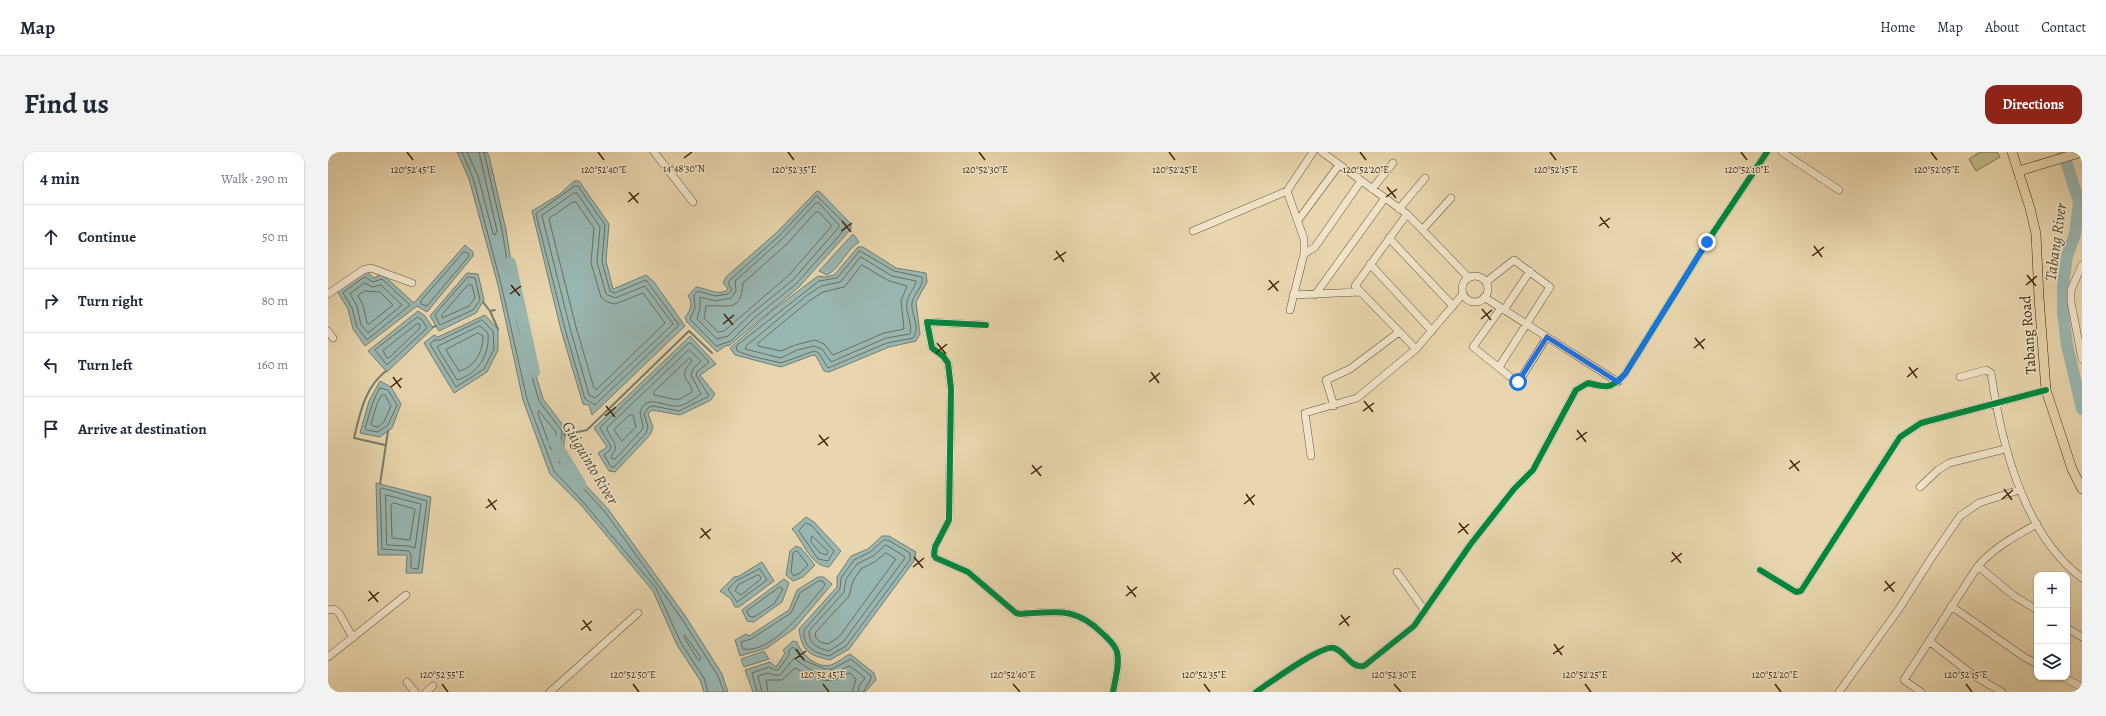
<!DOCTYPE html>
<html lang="en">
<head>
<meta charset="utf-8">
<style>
  body { margin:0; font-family:Alegreya,serif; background:#f2f2f3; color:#1f2937 }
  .controls { position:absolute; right:12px; bottom:12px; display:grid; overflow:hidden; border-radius:8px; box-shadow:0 1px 3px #0004 }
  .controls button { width:36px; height:36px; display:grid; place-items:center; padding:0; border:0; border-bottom:1px solid #e0e1e3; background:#fff; color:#1f2937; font:20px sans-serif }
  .stop { position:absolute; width:12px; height:12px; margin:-9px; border:3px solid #1a73e8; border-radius:50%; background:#fff }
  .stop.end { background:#1a73e8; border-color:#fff; box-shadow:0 1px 4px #0008 }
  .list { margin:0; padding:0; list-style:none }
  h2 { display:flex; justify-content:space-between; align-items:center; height:52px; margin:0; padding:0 16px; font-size:17px }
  h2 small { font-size:13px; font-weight:400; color:#747a83 }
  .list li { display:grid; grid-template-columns:26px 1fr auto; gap:12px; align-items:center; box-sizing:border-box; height:64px; padding:0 16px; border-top:1px solid #e0e1e3 }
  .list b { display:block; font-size:15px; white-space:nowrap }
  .list em { font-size:13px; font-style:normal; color:#747a83 }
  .icon { flex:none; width:22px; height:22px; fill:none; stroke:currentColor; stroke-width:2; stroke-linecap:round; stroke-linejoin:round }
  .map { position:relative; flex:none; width:1754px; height:540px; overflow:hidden; border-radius:12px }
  header { display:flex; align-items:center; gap:24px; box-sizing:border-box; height:56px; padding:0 20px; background:#fff; border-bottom:1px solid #e0e1e3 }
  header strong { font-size:19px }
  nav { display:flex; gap:22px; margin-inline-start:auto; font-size:14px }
  .intro { display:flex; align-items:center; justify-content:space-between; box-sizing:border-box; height:96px; padding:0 24px }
  h1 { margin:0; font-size:28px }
  .button { padding:10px 18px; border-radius:12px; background:#8f2418; color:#fff; font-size:14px; font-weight:700 }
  main { display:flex; gap:24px; padding:0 24px }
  aside { flex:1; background:#fff; border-radius:12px; box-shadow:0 1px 3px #0004 }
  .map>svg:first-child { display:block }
  .green { fill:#bfbb85; stroke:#807048 }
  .water { fill:#99b7b2; stroke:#757d6f }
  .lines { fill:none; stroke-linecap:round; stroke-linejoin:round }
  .shore { stroke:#6c6e5e; stroke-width:1 }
  .stream { stroke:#757d6f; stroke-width:2 }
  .river { stroke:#99b7b2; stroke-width:12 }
  .minor-casing { stroke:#6a5233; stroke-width:8 }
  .major-casing { stroke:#40260a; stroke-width:10 }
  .minor { stroke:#f1e4ca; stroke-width:7 }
  .major { stroke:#e9d6ae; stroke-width:9 }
  .cycleway-casing { stroke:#f1e4ca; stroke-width:8 }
  .cycleway { stroke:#00873e; stroke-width:6 }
  .route { stroke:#1a73e8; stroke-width:5 }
  .ticks { fill:none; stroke:#40260a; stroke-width:1.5 }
  .labels { text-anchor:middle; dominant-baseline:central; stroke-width:3; stroke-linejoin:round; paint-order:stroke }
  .street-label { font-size:15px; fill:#40260a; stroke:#f1e4ca }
  .water-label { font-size:16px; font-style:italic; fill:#564a34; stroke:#f1e4ca }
  .ticks-label { font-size:10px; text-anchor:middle; fill:#40260a; stroke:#f1e4ca; stroke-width:3; stroke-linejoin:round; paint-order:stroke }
</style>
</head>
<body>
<header>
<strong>Map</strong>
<nav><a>Home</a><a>Map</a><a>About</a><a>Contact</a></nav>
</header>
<div class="intro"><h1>Find us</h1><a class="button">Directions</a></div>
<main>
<aside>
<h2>4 min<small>Walk · 290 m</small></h2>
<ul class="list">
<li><svg class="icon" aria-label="ahead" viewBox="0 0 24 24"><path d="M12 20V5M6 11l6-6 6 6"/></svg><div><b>Continue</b></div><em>50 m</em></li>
<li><svg class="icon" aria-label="right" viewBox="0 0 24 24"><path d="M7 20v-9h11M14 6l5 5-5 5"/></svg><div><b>Turn right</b></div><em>80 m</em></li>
<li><svg class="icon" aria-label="left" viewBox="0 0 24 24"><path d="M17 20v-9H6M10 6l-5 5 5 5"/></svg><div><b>Turn left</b></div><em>160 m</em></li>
<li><svg class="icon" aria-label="arrive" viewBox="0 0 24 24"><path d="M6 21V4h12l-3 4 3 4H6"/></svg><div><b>Arrive at destination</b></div></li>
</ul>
</aside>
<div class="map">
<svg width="1754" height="540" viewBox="0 0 1754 540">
  <rect width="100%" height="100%" fill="#e9d6ae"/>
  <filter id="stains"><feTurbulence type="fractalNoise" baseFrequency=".005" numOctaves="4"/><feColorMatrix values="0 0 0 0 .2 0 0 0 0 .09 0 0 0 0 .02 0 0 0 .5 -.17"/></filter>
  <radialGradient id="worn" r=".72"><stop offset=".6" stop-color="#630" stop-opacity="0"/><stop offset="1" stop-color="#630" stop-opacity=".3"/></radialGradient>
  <path class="green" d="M 1652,0 L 1669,0 L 1672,5 L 1648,19 L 1641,7 Z"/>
  <path class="water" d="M 129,0 L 159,0 L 161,4 L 178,78 L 193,173 L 215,247 L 238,277 L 234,308 L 280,357 L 358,465 L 394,522 L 400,540 L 376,540 L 372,528 L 349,493 L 325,439 L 253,353 L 222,322 L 195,248 L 170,133 L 141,27 Z
    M 246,29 L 251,29 L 281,72 L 278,109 L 285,137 L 318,123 L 326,130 L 357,174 L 264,263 L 261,253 L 255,252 L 233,178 L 204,59 L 232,42 Z
    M 489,39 L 492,40 L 523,72 L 523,77 L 471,135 L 402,193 L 397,194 L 389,200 L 359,170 L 357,165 C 363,159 365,150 360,144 L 368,135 C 378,136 392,145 400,137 L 395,131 L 398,125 L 448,81 Z
    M 524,83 L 526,83 L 531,90 C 518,98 513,115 499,123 L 491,119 Z
    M 137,93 L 145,100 L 145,104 L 99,160 L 89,154 L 37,194 L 25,177 L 20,157 L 9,139 L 38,119 L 46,126 L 54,122 L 86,151 Z
    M 530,95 L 535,95 L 568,116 L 598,121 L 599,130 L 588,150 L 592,182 L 588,189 L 561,195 L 501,220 L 496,219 L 488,204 L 485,203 L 453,215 L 407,203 L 402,196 L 445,158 L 490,124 L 497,125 L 506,123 Z
    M 139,121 L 150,122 L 156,148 L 148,161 L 111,179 L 102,164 Z
    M 90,159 L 97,164 L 105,176 L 59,220 L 40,199 Z
    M 157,163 L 170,177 L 170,198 L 159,220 L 126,241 L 96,191 L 106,183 L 110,185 Z
    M 362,184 L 388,212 L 372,223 L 387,242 L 383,248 L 352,263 L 324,258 L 320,262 L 325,275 L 322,283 L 287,320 L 281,319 L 270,301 L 279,295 L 266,276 Z
    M 52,229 L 63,235 L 73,252 L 64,276 L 52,285 L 32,281 L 41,249 Z
    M 48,331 L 103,345 L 94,421 L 78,421 L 79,403 L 50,403 Z
    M 478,365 L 486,370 L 513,399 L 501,415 C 482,414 476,390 464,377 Z
    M 554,384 L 561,384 L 588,400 L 586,409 L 521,497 L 502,508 C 481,503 474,500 471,477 L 509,435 L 509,425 L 523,404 L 540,397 Z
    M 468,394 L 473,396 L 487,413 L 475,425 L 465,429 L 458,423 L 462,399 Z
    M 434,410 L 446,429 L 411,455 L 407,455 L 403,447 L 392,439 L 406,425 L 411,424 Z
    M 490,425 L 496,425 L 504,432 L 467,476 L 439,496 L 412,504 L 407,488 L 418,482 L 421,484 L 461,458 L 469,438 Z
    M 456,427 L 461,431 L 454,450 L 426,470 L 419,469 L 414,458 Z
    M 465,489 L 469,490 C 473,502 489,517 503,513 C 509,511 516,505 522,502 L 546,521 L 548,528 L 537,540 L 425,540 L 417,518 L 442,510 L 448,515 L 457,501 L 455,498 Z
    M 436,499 L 441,507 L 416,515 L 413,507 Z"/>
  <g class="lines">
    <path class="shore" d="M 134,0 L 145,26 L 173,132 L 199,247 L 226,319 L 256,351 L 328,436 L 353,491 L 376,526 L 380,540
      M 139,0 L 150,24 L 165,82 L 167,83 L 169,79 L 151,0
      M 156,0 L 174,78 L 190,175 L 211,249 L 234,279 L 231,310 L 277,360 L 354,467 L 390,524 L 396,540
      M 247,34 L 250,34 L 277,73 L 274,110 L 282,139 L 287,141 L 318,128 L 351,173 L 267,253 L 257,247 L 237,177 L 208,62 Z
      M 246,41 L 249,41 L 272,75 L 269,110 L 278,142 L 287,146 L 317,134 L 345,172 L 267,246 L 261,243 L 242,176 L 214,64 Z
      M 489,44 L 518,73 L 518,76 L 468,132 L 426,166 L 403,189 L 388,194 L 362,167 L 367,156 L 366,143 L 370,139 L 387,144 L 400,142 L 404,138 L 400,131 L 402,128 L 451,84 Z
      M 245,50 L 248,50 L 266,76 L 263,111 L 273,145 L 279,150 L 287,152 L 315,141 L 337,171 L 268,238 L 266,236 L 248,175 L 221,67 Z
      M 488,51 L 491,51 L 511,73 L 511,75 L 465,128 L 423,162 L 400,184 L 389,187 L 369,167 L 372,156 L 372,145 L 388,149 L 403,146 L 408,139 L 407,129 L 454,87 Z
      M 488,60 L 491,60 L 503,73 L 503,75 L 461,123 L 396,179 L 390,180 L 376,166 L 378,154 C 399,152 413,162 415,131 L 459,92 Z
      M 532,99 L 566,119 L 594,125 C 596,136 584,142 584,152 C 583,163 593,175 585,186 L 559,191 L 500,216 L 491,201 L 486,199 L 453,211 L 423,204 L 409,199 L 408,194 L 491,129 L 509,126 Z
      M 136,100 L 140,101 L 141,104 L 99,154 L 93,152 L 93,149 Z
      M 533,105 L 564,124 L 588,129 C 587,137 580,142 579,150 C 577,161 585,171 582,182 L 558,186 L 503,210 L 494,197 L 486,194 L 469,198 L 453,206 L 417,197 L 418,194 L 478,144 L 493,134 L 512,130 Z
      M 534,113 L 561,129 L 579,134 L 573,149 L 576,177 L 556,181 L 505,203 L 496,192 L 487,188 L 467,193 L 453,199 L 430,194 L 430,191 L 481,149 L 495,140 L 516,135 Z
      M 37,125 L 45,130 L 54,127 L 82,153 L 39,188 L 29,175 L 24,156 L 15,141 Z
      M 140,125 L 147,126 L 152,148 L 145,158 L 112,173 L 107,163 Z
      M 37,131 L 44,135 L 53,133 L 74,153 L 40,181 L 33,173 L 29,154 L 22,142 Z
      M 140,133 L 144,133 L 147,146 L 141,154 L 114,166 L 114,163 Z
      M 37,139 L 52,140 L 65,153 L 41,172 L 39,171 L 35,153 L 30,144 Z
      M 90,165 L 94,168 L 99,176 L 59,213 L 47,198 Z
      M 154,168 L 165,179 L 166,197 L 156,217 L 128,235 L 102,192 L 106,188 L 112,188 Z
      M 89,172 L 92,172 L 92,176 L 61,206 L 59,206 L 55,199 Z
      M 152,174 L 160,181 C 162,203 150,222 129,228 L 109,195 Z
      M 150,181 L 155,184 C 155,200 147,215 131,219 L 118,198 Z
      M 361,191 L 363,191 L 381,210 L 369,220 L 368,223 L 381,244 L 351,259 L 325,254 L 321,255 L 316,262 L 320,275 L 318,281 L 286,315 L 283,315 L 276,303 L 282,298 L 283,294 L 272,276 Z
      M 361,198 L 373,209 L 365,217 L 363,223 L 373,242 C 367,246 358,253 351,254 C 336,256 319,240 312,260 L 315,275 L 314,278 L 287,307 L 284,307 L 283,304 C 294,293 281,287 279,276 Z
      M 362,206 L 364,209 C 348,226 363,227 364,240 L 350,248 L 326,243 L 326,240 Z
      M 52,236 L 60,238 L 69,253 L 60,273 L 50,280 L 39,278 L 37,276 L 45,250 Z
      M 54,243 L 57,243 L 63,254 L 56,270 L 50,275 L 45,274 L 43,272 L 49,252 Z
      M 211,259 L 228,280 L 225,298 L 223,297 L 210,262 Z
      M 302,263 L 305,263 L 308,275 L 294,289 L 286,278 Z
      M 54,336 L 99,349 L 90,417 L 83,416 L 83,403 L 81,399 L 54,397 L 52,338 Z
      M 58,343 L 93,352 L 87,396 L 80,394 L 59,393 Z
      M 66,351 L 87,357 L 82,388 L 64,386 L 63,353 Z
      M 478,371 L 483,373 L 506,399 L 500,409 L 490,407 L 471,379 Z
      M 484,384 L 500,399 L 499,403 L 492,401 L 483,390 Z
      M 556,388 L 560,388 L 582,401 L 582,408 L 518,494 L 501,504 C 486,501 475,495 476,478 L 512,437 L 513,426 L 526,408 L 542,400 Z
      M 558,393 L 576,404 L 577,406 L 515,490 L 501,499 C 489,496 481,492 481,479 L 516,440 L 518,427 L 529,412 L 545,404 Z
      M 469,399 L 480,413 L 472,421 L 466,424 L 463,420 L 465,401 Z
      M 558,401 L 568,407 L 511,485 L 500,492 L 492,490 L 488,486 L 487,481 L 521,444 L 525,429 L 533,417 L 548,409 Z
      M 432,417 L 439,428 L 409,450 L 400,437 L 408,429 Z
      M 430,423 L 432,424 L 433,427 L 413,443 L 407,439 L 410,433 Z
      M 491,429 L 495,429 L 497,433 C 480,453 445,502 415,497 L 413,490 L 423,487 L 463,461 L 472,441 Z
      M 452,435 L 455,437 L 446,452 L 426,465 L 421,464 L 419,459 Z
      M 357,483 L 373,506 L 372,508 L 370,508 L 356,485 Z
      M 429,540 L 424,521 L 441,515 L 446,518 L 450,518 L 461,503 L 461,498 L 465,495 L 475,508 L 497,517 L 504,517 L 523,507 L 543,524 L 543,527 L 535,540
      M 434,540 L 430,524 L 440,521 L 446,523 L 452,523 L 466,506 C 476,514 491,525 505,522 C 511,520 516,515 522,514 L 537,526 L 531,534 L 530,540
      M 440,540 L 438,528 L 454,528 L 467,516 C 478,522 493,531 507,528 C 512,526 516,522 522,521 L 528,527 L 524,540"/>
    <path class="stream" d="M 155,150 L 162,159 L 170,177
      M 162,159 L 167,158
      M 105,175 L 108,174
      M 236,283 L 259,278 L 361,179 L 384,201
      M 57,293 L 26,286 C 32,261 37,235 58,219
      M 52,332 L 60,279"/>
    <path class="river" d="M 1735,0 L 1751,50 L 1747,82 L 1739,104 L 1735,134 L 1735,160 L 1739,193 L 1754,257
      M 182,111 L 206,220
      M 226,289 L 252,332"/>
    <defs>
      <path id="minor" d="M 326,0 L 365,50
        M 994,0 L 1079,62 L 1141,126
        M 1454,0 L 1511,38
        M 1044,37 L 1065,11
        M 959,39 L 976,87 L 976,102 L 962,158
        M 1071,57 L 1097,26
        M 1079,62 L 1027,134 L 1088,197
        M 971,67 L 1011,13
        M 1095,77 L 1123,46
        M 865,79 L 959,39 L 985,0
        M 1061,86 L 1125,154
        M 976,102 L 987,95 L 1033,29
        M 1042,112 L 1104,179
        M 1754,113 L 1743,138 L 1743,150 L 1754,207
        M1134 137a13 13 0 1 1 26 0a13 13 0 1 1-26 0Z
        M 1158,130 L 1186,108 L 1222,135 L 1171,215
        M 0,142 L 35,118 L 43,116 L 84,131
        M 965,143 L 1032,140
        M 987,143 L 1057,46
        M 1156,145 L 1290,230
        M 1173,156 L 1145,195 L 1190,231 L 1219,185
        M 1176,158 L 1202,119
        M 658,173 L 599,170 L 604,196 L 615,204 L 620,211 L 623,237 L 621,368 L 607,395 L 606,403 L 608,406 L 640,420 L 688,461 L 692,462 C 727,460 747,454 774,481 C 780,487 787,492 789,500 C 792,513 787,527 785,540
        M 0,179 L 5,186
        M 1632,225 L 1658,218 L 1663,221 C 1673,290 1695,382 1754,426
        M 1006,254 L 998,228 L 1022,217 L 1071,180
        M 983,304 L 977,261 L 1029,246 L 1088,197 L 1135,142
        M 1592,335 L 1610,318 L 1621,311 L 1677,297
        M 1650,414 L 1686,444 L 1709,458
        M 1432,418 L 1468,440 L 1473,439 L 1572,285 L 1593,271 L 1718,238
        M 1069,420 L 1097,459
        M 1623,454 L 1696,505 L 1709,512
        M 0,458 L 6,457 L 11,461 L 25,486
        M 1739,476 L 1754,485
        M 1601,489 L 1645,523 L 1674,540
        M 0,505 L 78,443
        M 1734,525 L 1754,535
        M 79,530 L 87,540
        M 98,540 L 105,534
        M 222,540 L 310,461
        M 928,540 C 940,532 994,492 1006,496 C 1017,499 1023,517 1036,514 L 1086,474 L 1142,393 L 1186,337 L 1205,318 L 1248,238 L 1260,231 C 1279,236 1283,237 1297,222 L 1379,90 L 1439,0
        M 1511,540 L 1571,457 L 1604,405 L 1632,364 L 1651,351 L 1691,338
        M 1593,540 L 1576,528 L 1650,414 C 1667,395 1687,384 1709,372"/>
      <path id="major" d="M 1684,0 L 1702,56 L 1708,82 L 1711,146 L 1718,238 L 1744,317 L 1754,337
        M 1691,19 L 1754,0"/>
    </defs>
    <use href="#minor" class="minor-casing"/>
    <use href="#major" class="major-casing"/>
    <use href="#minor" class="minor"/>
    <use href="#major" class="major"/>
    <defs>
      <path id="cycleway" d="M 658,173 L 599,170 L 604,196 L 615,204 L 620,211 L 623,237 L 621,368 L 607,395 L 606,403 L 608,406 L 640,420 L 688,461 L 692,462 C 727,460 747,454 774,481 C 780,487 787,492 789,500 C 792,513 787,527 785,540
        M 1432,418 L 1468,440 L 1473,439 L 1572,285 L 1593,271 L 1718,238
        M 928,540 C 940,532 994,492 1006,496 C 1017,499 1023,517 1036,514 L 1086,474 L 1142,393 L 1186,337 L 1205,318 L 1248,238 L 1260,231 C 1279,236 1283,237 1297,222 L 1379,90 L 1439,0"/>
    </defs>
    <use href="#cycleway" class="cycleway-casing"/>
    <use href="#cycleway" class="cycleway"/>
  </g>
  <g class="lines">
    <path class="route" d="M 1190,230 L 1219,185 L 1290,230 L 1297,222 L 1379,90"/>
  </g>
  <path class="ticks" d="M 79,0 L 85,8M 270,0 L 276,8M 460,0 L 466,8M 651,0 L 657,8M 841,0 L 847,8M 1032,0 L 1038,8M 1222,0 L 1228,8M 1413,0 L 1419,8M 1603,0 L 1609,8M 356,6 L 364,0M 1059,35 L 1068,46M 301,40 L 310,51M 1058,45 L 1069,37M 300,50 L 311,41M 1272,65 L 1281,76M 514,69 L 523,80M 1271,74 L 1282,66M 513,79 L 524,71M 1486,94 L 1494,105M 728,99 L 736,110M 1484,104 L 1496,95M 726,108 L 738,100M 1699,123 L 1708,134M 941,128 L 950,139M 183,133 L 192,144M 1698,133 L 1709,124M 940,138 L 951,129M 182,142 L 193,134M 1154,157 L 1163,168M 396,162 L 405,173M 1153,167 L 1164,158M 395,172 L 406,163M 1367,186 L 1376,197M 609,191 L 618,202M 1366,196 L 1377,187M 608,201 L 619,192M 1581,215 L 1589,226M 823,220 L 831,231M 65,225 L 73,236M 1579,225 L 1590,216M 821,230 L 832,221M 63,235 L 74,226M 1036,249 L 1045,260M 278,254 L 287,265M 1035,259 L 1046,251M 277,264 L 288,255M 1249,278 L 1258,290M 491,283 L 500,294M 1248,288 L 1259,280M 490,293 L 501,285M 1462,308 L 1471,319M 704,313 L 713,324M 1461,317 L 1472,309M 703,322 L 714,314M 1676,337 L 1684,348M 918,342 L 926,353M 160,347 L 168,358M 1674,347 L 1685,338M 916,352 L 927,343M 158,356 L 169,348M 1131,371 L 1140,382M 373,376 L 382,387M 1130,381 L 1141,372M 372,386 L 383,377M 1344,400 L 1353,411M 586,405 L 595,416M 1343,410 L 1354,401M 585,415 L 596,406M 1557,429 L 1566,440M 799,434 L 808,445M 41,439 L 50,450M 1556,439 L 1567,430M 798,444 L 809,435M 40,449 L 51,440M 1013,463 L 1021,474M 255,468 L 263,479M 1011,473 L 1022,464M 253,478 L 264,469M 1226,492 L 1234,503M 468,497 L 476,508M 1225,502 L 1236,494M 467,507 L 478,499M 114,532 L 120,540M 305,532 L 311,540M 495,532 L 501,540M 685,532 L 692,540M 876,532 L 882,540M 1066,532 L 1073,540M 1257,532 L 1263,540M 1447,532 L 1453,540M 1638,532 L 1644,540"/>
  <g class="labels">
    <g class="street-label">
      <text transform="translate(1700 183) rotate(-94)">Tabang Road</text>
    </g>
    <g class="water-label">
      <text transform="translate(1728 90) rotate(-82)">Tabang River</text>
      <text transform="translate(262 311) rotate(59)">Guiguinto River</text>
    </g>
  </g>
  <g class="ticks-label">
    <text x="356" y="20">14°48'30"N</text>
    <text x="85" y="21">120°52'45"E</text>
    <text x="276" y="21">120°52'40"E</text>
    <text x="466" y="21">120°52'35"E</text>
    <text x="657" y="21">120°52'30"E</text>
    <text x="1038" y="21">120°52'20"E</text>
    <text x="1228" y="21">120°52'15"E</text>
    <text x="1419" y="21">120°52'10"E</text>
    <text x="847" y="21">120°52'25"E</text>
    <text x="1609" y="21">120°52'05"E</text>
    <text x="114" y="526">120°52'55"E</text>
    <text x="305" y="526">120°52'50"E</text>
    <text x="495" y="526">120°52'45"E</text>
    <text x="685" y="526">120°52'40"E</text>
    <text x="876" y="526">120°52'35"E</text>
    <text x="1066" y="526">120°52'30"E</text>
    <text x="1257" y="526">120°52'25"E</text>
    <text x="1447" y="526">120°52'20"E</text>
    <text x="1638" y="526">120°52'15"E</text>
  </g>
  <rect width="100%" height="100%" filter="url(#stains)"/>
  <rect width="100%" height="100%" fill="url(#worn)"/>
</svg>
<div class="controls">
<button>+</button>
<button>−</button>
<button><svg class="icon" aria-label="layers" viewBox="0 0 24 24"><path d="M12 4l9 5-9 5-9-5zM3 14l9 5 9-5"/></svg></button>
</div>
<div class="stop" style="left:1190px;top:230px"></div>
<div class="stop end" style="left:1379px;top:90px"></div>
</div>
</main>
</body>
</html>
